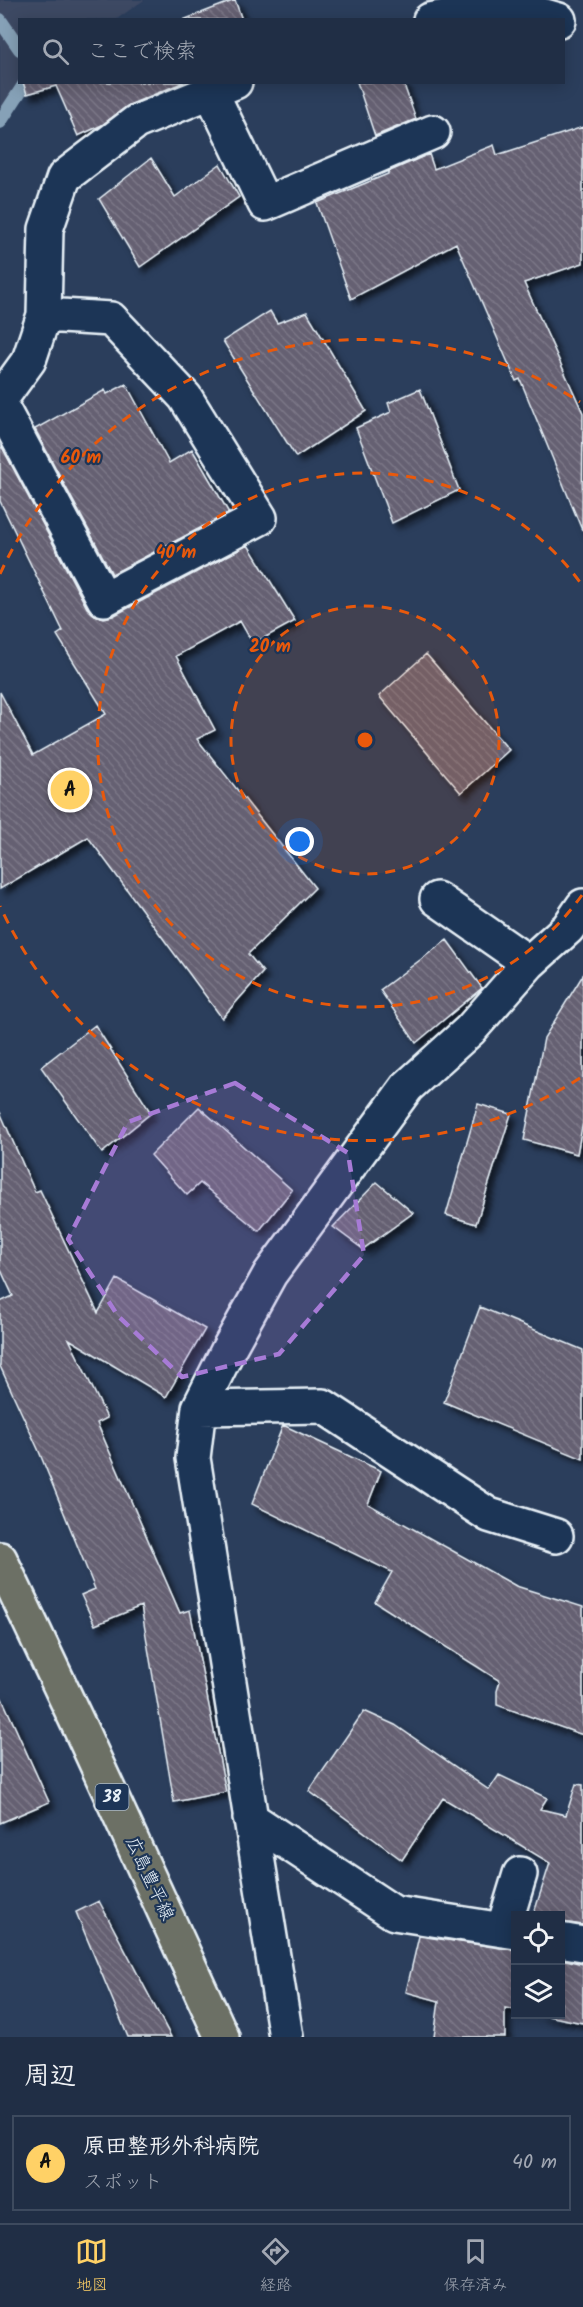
<!DOCTYPE html>
<html lang="ja">
<head>
<meta charset="utf-8">
<style>
  body { margin:0; font-family:Kalam,"Klee One",sans-serif; background:#2d3a50; color:#f1f3f6 }
  .controls { position:absolute; right:18px; bottom:18px; display:grid; overflow:hidden; border-radius:0px; box-shadow:0 3px 15px #0003 }
  .controls button { width:54px; height:54px; display:grid; place-items:center; padding:0; border:0; border-bottom:2px solid #3d4a5e; background:#202e45; color:#f1f3f6; font:30px sans-serif }
  .you { position:absolute; left:300px; top:842px; width:21px; height:21px; margin:-15px; border:4px solid #fff; border-radius:50%; background:#1a73e8; box-shadow:0 0 0 9px #1a73e833 }
  .badge { display:grid; place-items:center; width:39px; height:39px; border-radius:50%; background:#ffd166; color:#111; font-size:20px; font-weight:700 }
  .pin { position:absolute; translate:-50% -50%; border:3px solid #fff; box-shadow:0 2px 6px #0006 }
  .list { margin:0; padding:0; list-style:none }
  h2 { display:flex; justify-content:space-between; align-items:center; height:78px; margin:0; padding:0 24px; font-size:26px }
  h2 small { font-size:20px; font-weight:400; color:#a2a8b3 }
  .list li { display:grid; grid-template-columns:39px 1fr auto; gap:18px; align-items:center; box-sizing:border-box; height:96px; margin:0 12px 12px; padding:0 12px; border:2px solid #3d4a5e; border-radius:0px }
  .list b { display:block; font-size:22px; white-space:nowrap }
  .list p { margin:0; font-size:20px; white-space:nowrap; color:#a2a8b3 }
  .list em { font-size:20px; font-style:normal; color:#a2a8b3 }
  .icon { flex:none; width:33px; height:33px; fill:none; stroke:currentColor; stroke-width:2; stroke-linecap:round; stroke-linejoin:round }
  .map { position:relative; flex:none; width:583px; height:2037px; overflow:hidden }
  .search { position:absolute; background:#202e45; box-shadow:0 3px 15px #0003; left:18px; right:18px; top:18px; height:66px; display:flex; align-items:center; gap:15px; box-sizing:border-box; padding:0 21px; border-radius:0px; color:#a2a8b3; font-size:22px }
  .sheet { height:186px; background:#202e45 }
  nav { display:flex; justify-content:space-around; align-items:center; box-sizing:border-box; height:84px; border-top:2px solid #3d4a5e; background:#202e45; font-size:16px; color:#a2a8b3 }
  nav a { display:grid; justify-items:center; gap:3px }
  nav .on { color:#ffd166 }
  .map>svg:first-child { display:block }
  .built { fill:#3c4863 }
  .lines { fill:none; stroke-linecap:round; stroke-linejoin:round }
  .stream { stroke:#86a1b7; stroke-width:14 }
  .building { fill:url(#building-back-hatch); stroke:#e8f1f8; stroke-width:1.5; filter:url(#shadow) }
  .minor-casing { stroke:#e8f1f8; stroke-width:38 }
  .primary-casing { stroke:#e8f1f8; stroke-width:38 }
  .minor { stroke:#1d3557; stroke-width:33 }
  .primary { stroke:#6c7065; stroke-width:33 }
  .marked { fill:#a77bd6; fill-opacity:0.2; stroke:#a77bd6; stroke-width:4.5; stroke-dasharray:12 8; stroke-linejoin:round }
  .ring { fill:none; stroke:#e8590c; stroke-width:3; stroke-dasharray:10 8 }
  .labels { text-anchor:middle; dominant-baseline:central; stroke-width:4.5; stroke-linejoin:round; paint-order:stroke }
  .shield { fill:#1d3557; stroke:#abb9c8; stroke-width:1.5 }
  .shield-label { font-size:16px; font-weight:bold; fill:#e8f1f8 }
  .street-label { font-size:18px; fill:#e8f1f8; stroke:#1d3557 }
  .centre { fill:#e8590c; stroke:#1d3557; stroke-width:3 }
  .ring-label { font-size:18px; text-anchor:middle; font-weight:bold; fill:#e8590c; stroke:#1d3557; stroke-width:4.5; stroke-linejoin:round; paint-order:stroke }
</style>
</head>
<body>
<div class="map">
<svg width="583" height="2037" viewBox="0 0 583 2037">
  <defs>
    <pattern id="building-back-hatch" width="6" height="6" patternUnits="userSpaceOnUse" patternTransform="scale(1.5)"><rect width="6" height="6" fill="#656072"/><path d="M-1 5l2 2M0 0l6 6M5-1l2 2" fill="none" stroke="#7b7787"/></pattern>
    <filter id="shadow"><feDropShadow dx="5.5" dy="5.5" stdDeviation="3" flood-color="#0009"/></filter>
  </defs>
  <rect width="100%" height="100%" fill="#2b3e5c"/>
  <filter id="ink" filterUnits="userSpaceOnUse"><feTurbulence type="fractalNoise" baseFrequency=".0167" numOctaves="2"/><feDisplacementMap in="SourceGraphic" scale="12" xChannelSelector="R" yChannelSelector="G"/><feConvolveMatrix kernelMatrix="1 2 1 2 8 2 1 2 1" color-interpolation-filters="sRGB"/></filter>
  <g filter="url(#ink)">
    <path class="built" d="M 0,0 L 144,0 L 117,19 L 20,20 L 20,83 L 0,111 Z"/>
    <g class="lines">
      <path class="stream" d="M 0,20 L 20,49
        M 0,122 L 26,82"/>
    </g>
    <path class="building" d="M 235,0 L 242,20 L 183,20 Z
      M 23,82 L 184,82 L 129,105 L 102,125 L 78,136 L 56,86 L 27,94 Z
      M 357,82 L 403,82 L 416,119 L 375,136 Z
      M 583,127 L 583,263 L 524,283 L 583,413 L 582,530 L 520,379 L 516,381 L 456,243 L 351,299 L 317,203 L 388,174 L 388,172 L 429,154 L 434,169 L 494,145 L 497,155 Z
      M 151,158 L 175,197 L 220,164 L 239,197 L 140,267 L 99,199 Z
      M 270,311 L 277,323 L 307,312 L 366,411 L 296,457 L 223,341 Z
      M 126,384 L 169,463 L 192,449 L 229,513 L 112,574 L 35,429 L 105,390 L 107,394 Z
      M 420,389 L 459,490 L 392,523 L 356,428 L 391,412 L 388,403 Z
      M 2,447 L 87,608 L 95,615 L 104,618 L 113,616 L 248,545 L 295,621 L 253,644 L 240,621 L 176,656 L 215,730 L 197,739 L 315,888 L 248,954 L 263,972 L 222,1018 L 88,837 L 0,889 L 0,692 L 33,755 L 106,714 L 57,635 L 63,631 L 0,501 L 0,449 Z
      M 426,654 L 509,750 L 461,793 L 379,696 Z
      M 447,940 L 482,988 L 416,1043 L 380,990 Z
      M 583,975 L 583,1122 L 577,1154 L 524,1140 L 544,1038 Z
      M 95,1025 L 151,1113 L 102,1153 L 41,1067 Z
      M 478,1104 L 511,1114 L 476,1224 L 446,1215 Z
      M 199,1107 L 292,1190 L 259,1231 L 200,1183 L 187,1195 L 151,1155 Z
      M 0,1112 L 35,1192 L 40,1190 L 98,1313 L 117,1279 L 205,1329 L 166,1397 L 69,1339 L 107,1418 L 97,1423 L 180,1613 L 190,1610 L 226,1792 L 174,1802 L 141,1606 L 95,1625 L 81,1595 L 95,1589 L 38,1449 L 0,1366 L 0,1302 L 13,1296 L 0,1268 Z
      M 377,1182 L 413,1213 L 363,1249 L 333,1227 Z
      M 480,1307 L 583,1350 L 583,1459 L 444,1402 Z
      M 283,1425 L 381,1471 L 368,1504 L 516,1586 L 583,1607 L 583,1735 L 497,1705 L 497,1691 L 500,1681 L 375,1602 L 392,1572 L 252,1504 Z
      M 0,1694 L 49,1802 L 0,1823 Z
      M 364,1711 L 395,1725 L 489,1790 L 499,1775 L 547,1798 L 540,1809 L 566,1815 L 576,1784 L 583,1785 L 583,1925 L 561,1922 L 561,1916 L 533,1916 L 550,1863 L 443,1798 L 402,1860 L 309,1791 Z
      M 99,1901 L 171,2037 L 128,2037 L 76,1912 Z
      M 419,1936 L 516,1950 L 516,2010 L 505,2008 L 505,2037 L 434,2037 L 439,2001 L 406,1992 Z
      M 561,1959 L 583,1964 L 583,2023 L 538,2014 L 561,2014 Z"/>
    <g class="lines">
      <defs>
        <path id="minor" d="M 430,20 L 507,5 L 559,20
          M 211,92 L 265,204 L 433,132
          M 0,400 L 29,360 L 44,315 L 46,229 L 64,177 L 136,122 L 235,82
          M 0,404 L 104,599 L 260,518 L 185,397 L 111,319 L 44,315
          M 437,899 L 529,963
          M 199,1408 L 323,1406 L 489,1515 L 556,1536
          M 250,1818 L 394,1913 L 516,1932
          M 503,1930 L 520,1874
          M 560,1940 L 583,1944
          M 286,2037 L 193,1458 L 199,1408 L 229,1348 L 270,1274 L 407,1087 L 470,1030 L 529,963 L 568,928 L 583,906"/>
        <path id="primary" d="M 0,1559 L 80,1728 L 222,2037"/>
      </defs>
      <use href="#minor" class="minor-casing"/>
      <use href="#primary" class="primary-casing"/>
      <use href="#minor" class="minor"/>
      <use href="#primary" class="primary"/>
    </g>
  </g>
  <path class="marked" d="M 235,1083 L 348,1153 L 364,1255 L 279,1354 L 182,1377 L 118,1316 L 68,1239 L 128,1122 Z"/>
  <circle cx="365" cy="740" r="134" fill="#e8590c" fill-opacity=".12"/>
  <g class="ring">
    <circle cx="365" cy="740" r="134"/>
    <path d="M582 895A267 267 0 1 1 582 585"/>
    <path d="M580 1078A401 401 0 0 1 0 906M0 574A401 401 0 0 1 580 402"/>
  </g>
  <g class="labels">
    <rect class="shield" x="95.5" y="1784" width="33" height="26" rx="4.5"/>
    <g class="shield-label">
      <text x="112" y="1797">38</text>
    </g>
    <g class="street-label">
      <text transform="translate(149 1879) rotate(65)">広島豊平線</text>
    </g>
  </g>
  <circle cx="365" cy="740" r="9" class="centre"/>
  <g class="ring-label">
    <text x="81" y="463">60 m</text>
    <text x="176" y="558">40 m</text>
    <text x="270" y="652">20 m</text>
  </g>
</svg>
<div class="controls">
<button><svg class="icon" aria-label="locate" viewBox="0 0 24 24"><circle cx="12" cy="12" r="6"/><path d="M12 2v4M12 18v4M2 12h4M18 12h4"/></svg></button>
<button><svg class="icon" aria-label="layers" viewBox="0 0 24 24"><path d="M12 4l9 5-9 5-9-5zM3 14l9 5 9-5"/></svg></button>
</div>
<div class="you"></div>
<div class="pin badge" style="left:70px;top:790px">A</div>
<div class="search"><svg class="icon" aria-label="search" viewBox="0 0 24 24"><circle cx="10" cy="10" r="6"/><path d="M15 15l6 6"/></svg>ここで検索</div>
</div>
<section class="sheet">
<h2>周辺<small></small></h2>
<ul class="list">
<li><span class="badge">A</span><div><b>原田整形外科病院</b><p>スポット</p></div><em>40 m</em></li>
</ul>
</section>
<nav>
<a class="on"><svg class="icon" aria-label="map" viewBox="0 0 24 24"><path d="M3 6l6-2 6 2 6-2v14l-6 2-6-2-6 2zM9 4v14M15 6v14"/></svg>地図</a>
<a><svg class="icon" aria-label="directions" viewBox="0 0 24 24"><path d="M12 3l9 9-9 9-9-9zM9 14v-3h6M13 9l2 2-2 2"/></svg>経路</a>
<a><svg class="icon" aria-label="saved" viewBox="0 0 24 24"><path d="M7 4h10v16l-5-4-5 4z"/></svg>保存済み</a>
</nav>
</body>
</html>
